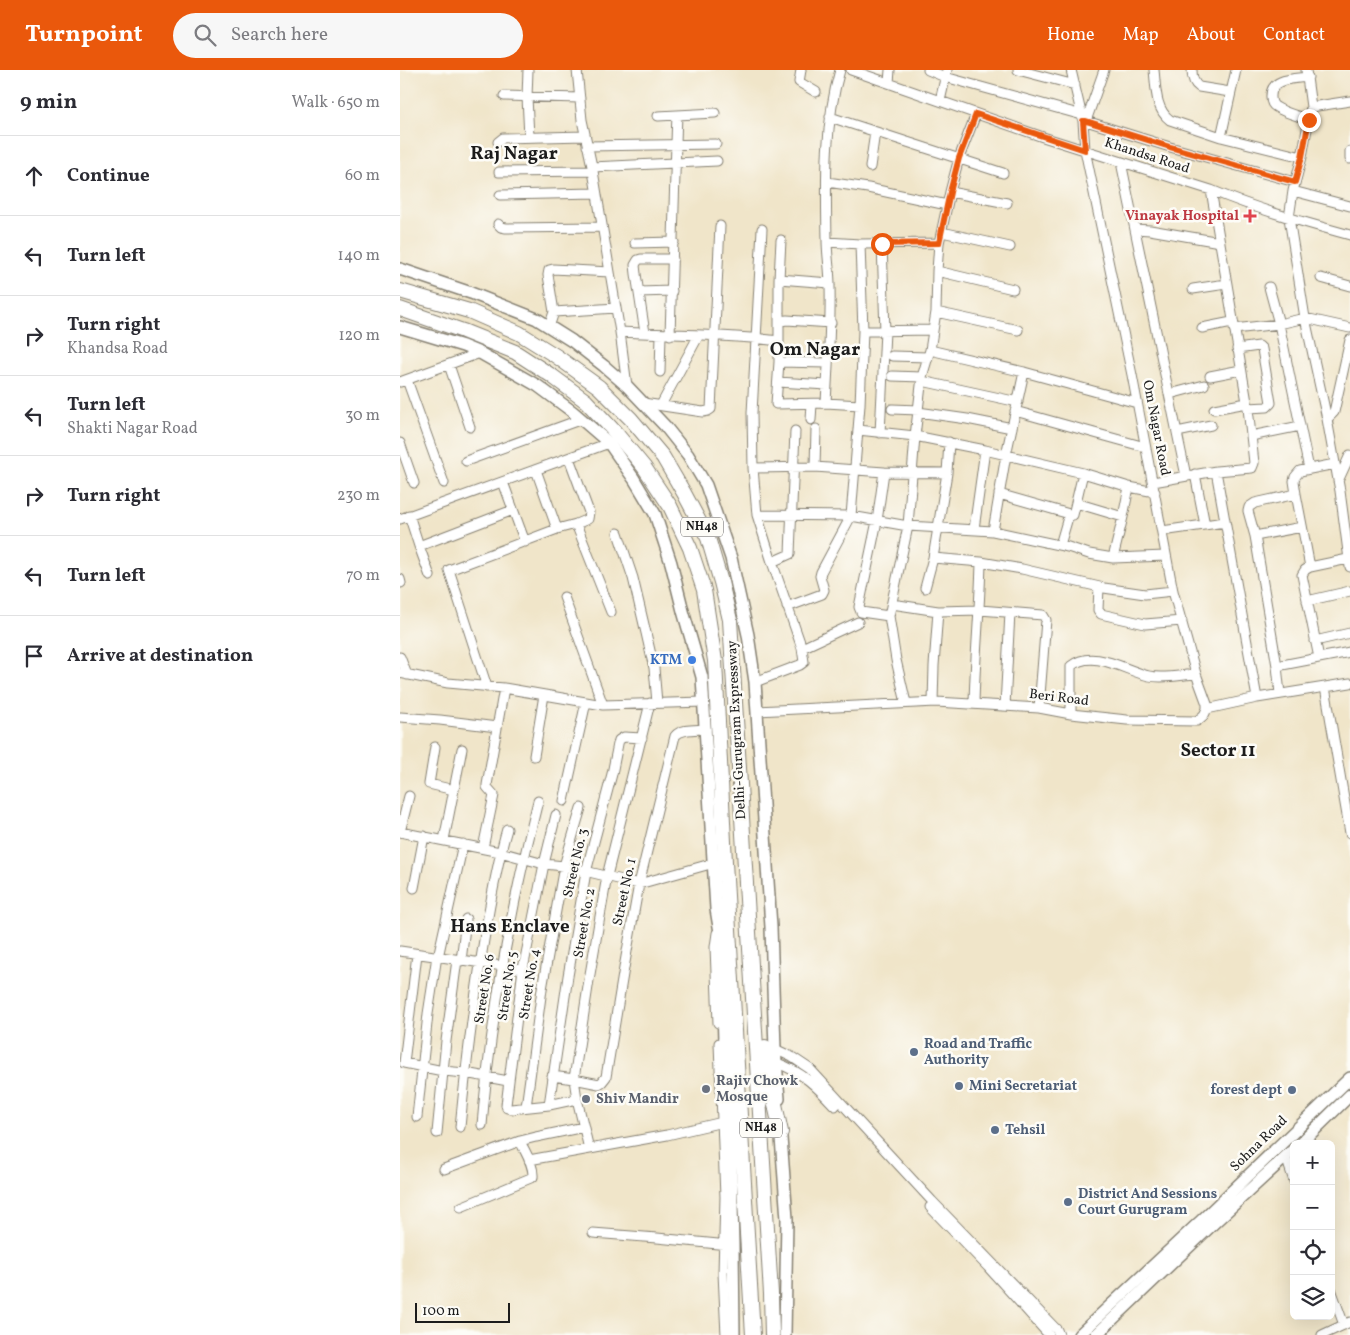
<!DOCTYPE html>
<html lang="en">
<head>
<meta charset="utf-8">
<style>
  body { margin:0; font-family:Vollkorn,serif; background:#f7f7f7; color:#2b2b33 }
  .controls { position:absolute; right:15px; bottom:15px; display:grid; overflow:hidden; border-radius:8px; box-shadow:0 5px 20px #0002 }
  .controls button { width:45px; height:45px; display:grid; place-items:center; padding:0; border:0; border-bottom:1px solid #e1e1e2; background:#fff; color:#2b2b33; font:25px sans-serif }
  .scale { position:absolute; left:15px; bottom:12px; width:95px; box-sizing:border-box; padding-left:5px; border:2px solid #1c1c1c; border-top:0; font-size:14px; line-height:18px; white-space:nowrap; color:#1c1c1c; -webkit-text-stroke:4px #fdfcf7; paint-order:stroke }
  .stop { position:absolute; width:15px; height:15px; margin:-11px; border:4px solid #ea580c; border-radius:50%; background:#fff }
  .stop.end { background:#ea580c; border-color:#fff; box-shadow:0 1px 5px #0008 }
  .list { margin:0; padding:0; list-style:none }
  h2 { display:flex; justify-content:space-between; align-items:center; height:65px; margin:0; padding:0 20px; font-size:21px }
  h2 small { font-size:16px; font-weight:400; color:#7c7c81 }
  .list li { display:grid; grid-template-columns:32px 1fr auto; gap:15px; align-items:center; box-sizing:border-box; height:80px; padding:0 20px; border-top:1px solid #e1e1e2 }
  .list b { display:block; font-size:19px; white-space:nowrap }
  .list p { margin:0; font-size:16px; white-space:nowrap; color:#7c7c81 }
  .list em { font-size:16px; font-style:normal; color:#7c7c81 }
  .icon { flex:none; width:28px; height:28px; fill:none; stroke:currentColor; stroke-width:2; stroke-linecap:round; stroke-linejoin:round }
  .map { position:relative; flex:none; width:950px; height:1265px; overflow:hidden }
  header { display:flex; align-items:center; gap:30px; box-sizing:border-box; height:70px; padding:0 25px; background:#ea580c; color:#fff }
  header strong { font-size:24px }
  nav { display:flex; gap:28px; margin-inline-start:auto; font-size:18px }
  .search { width:350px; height:45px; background:#f7f7f7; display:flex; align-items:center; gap:12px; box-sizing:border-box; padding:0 18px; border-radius:28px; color:#7c7c81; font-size:19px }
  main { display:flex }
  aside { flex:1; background:#fff }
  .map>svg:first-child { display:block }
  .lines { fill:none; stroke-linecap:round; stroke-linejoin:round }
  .minor-casing { stroke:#868072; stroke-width:11 }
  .major-casing { stroke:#868072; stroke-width:14 }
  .highway-casing { stroke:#868072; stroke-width:16 }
  .minor { stroke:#fff; stroke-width:9 }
  .major { stroke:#fff; stroke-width:11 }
  .highway { stroke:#fff; stroke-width:14 }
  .route { stroke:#ea580c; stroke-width:6 }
  .health-dot { fill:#e0444e; stroke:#fdfcf7; stroke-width:2 }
  .shop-dot { fill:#3f7fe0; stroke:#fdfcf7; stroke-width:2 }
  .service-dot { fill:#5c6f8a; stroke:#fdfcf7; stroke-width:2 }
  .worship-dot { fill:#6b7280; stroke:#fdfcf7; stroke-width:2 }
  .labels { text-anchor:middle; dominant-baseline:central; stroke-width:5; stroke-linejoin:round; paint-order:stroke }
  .shield { fill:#fdfcf7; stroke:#605f5e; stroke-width:1 }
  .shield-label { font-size:12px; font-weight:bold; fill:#1c1c1c }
  .street-label { font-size:14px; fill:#1c1c1c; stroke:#fdfcf7 }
  .health-label { font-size:14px; font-weight:bold; fill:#be3a42; stroke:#fdfcf7; text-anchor:end }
  .shop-label { font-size:14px; font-weight:bold; fill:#366cbe; stroke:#fdfcf7; text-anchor:end }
  .service-label { font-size:14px; font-weight:bold; fill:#4e5e75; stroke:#fdfcf7; text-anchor:start }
  .worship-label { font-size:14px; font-weight:bold; fill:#5b616d; stroke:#fdfcf7; text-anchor:start }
  .district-label { font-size:19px; font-weight:bold; fill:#1c1c1c; stroke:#fdfcf7 }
</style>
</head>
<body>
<header>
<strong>Turnpoint</strong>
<div class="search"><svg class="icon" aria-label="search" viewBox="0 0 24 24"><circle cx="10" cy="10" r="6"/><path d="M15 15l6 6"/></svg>Search here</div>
<nav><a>Home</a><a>Map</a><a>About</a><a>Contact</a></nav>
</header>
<main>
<aside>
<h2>9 min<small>Walk · 650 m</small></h2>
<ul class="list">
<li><svg class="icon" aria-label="ahead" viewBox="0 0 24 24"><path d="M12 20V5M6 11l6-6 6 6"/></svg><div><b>Continue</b></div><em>60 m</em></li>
<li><svg class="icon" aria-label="left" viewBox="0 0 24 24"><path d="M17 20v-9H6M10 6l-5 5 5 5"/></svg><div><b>Turn left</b></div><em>140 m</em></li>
<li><svg class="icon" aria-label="right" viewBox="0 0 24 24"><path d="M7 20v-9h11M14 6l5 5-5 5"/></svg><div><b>Turn right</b><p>Khandsa Road</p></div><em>120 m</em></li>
<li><svg class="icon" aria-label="left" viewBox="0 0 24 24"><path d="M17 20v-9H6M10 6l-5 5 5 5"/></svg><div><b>Turn left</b><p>Shakti Nagar Road</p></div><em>30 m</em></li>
<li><svg class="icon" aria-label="right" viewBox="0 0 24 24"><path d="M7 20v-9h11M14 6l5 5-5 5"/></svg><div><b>Turn right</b></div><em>230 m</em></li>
<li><svg class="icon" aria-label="left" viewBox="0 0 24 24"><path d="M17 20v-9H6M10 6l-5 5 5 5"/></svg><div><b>Turn left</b></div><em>70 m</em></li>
<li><svg class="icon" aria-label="arrive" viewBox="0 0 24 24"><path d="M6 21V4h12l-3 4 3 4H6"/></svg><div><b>Arrive at destination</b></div></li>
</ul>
</aside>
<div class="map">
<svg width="950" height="1265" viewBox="0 0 950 1265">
  <rect width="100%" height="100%" fill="#fdfcf7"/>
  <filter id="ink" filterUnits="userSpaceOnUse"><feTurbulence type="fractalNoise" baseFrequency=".02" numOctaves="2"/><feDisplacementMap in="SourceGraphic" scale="10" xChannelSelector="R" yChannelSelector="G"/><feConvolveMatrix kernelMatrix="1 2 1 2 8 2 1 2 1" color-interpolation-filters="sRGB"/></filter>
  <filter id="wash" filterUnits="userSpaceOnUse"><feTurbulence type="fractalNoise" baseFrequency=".0096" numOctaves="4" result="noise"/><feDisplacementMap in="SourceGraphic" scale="20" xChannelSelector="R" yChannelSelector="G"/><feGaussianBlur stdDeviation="1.12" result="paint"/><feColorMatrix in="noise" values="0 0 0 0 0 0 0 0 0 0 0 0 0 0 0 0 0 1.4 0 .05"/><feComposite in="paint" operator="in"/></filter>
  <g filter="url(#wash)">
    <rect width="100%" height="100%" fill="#f0e5c9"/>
  </g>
  <g filter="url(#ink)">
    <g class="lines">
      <defs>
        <path id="minor" d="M 128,0 L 127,27 L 129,67
          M 177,0 L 182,50 L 193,101 L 220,262 L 227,316
          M 401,0 L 399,12 L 416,22
          M 451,0 L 643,67 L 811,120 C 856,139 903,152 950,165
          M 528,0 L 545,7 L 682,45
          M 618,0 L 675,15
          M 671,0 L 683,51 L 685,80 L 732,305 L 773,521 L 796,604 L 807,634 L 807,639
          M 754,0 C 756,17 755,39 770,50 L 821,67 L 902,87
          M 792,0 C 792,7 793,13 799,17 L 830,22
          M 906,0 L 911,37 L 902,87 L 893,121 L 889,148 L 905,248 L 927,349 L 940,421 L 950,497
          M 908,7 C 894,9 870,8 871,27 C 871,32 872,35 876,37 C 885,43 898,46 909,50
          M 489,13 L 490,0
          M 104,26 L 180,28
          M 540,31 L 547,0
          M 911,37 L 950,31
          M 258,46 L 315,43
          M 430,47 L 603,103
          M 683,51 L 686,51 L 704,0
          M 686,51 L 770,77 L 895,112
          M 821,67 L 836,0
          M 98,72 L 103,68 L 185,66
          M 187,76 L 316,74
          M 950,81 L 950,89
          M 721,92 L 786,406
          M 192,97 L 317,91
          M 470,97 L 475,62
          M 99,102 L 193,101
          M 427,112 L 468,118 L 547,135
          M 893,121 L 950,136
          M 550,122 L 607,133
          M 100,125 L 196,123
          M 98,154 L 101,157 L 106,158 L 202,157
          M 735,159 L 750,160 L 820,172
          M 542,162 L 610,177
          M 381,170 L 379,209 L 379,292 L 376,334 L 426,333 L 460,335
          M 427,172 L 460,174 L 539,173
          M 235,173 L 274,172
          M 537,201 L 613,219
          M 921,208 L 950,216
          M 379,209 L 430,213
          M 869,217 L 879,254 L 909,399
          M 793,219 L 826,214
          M 239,222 L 272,221
          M 154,242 L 216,238
          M 536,242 L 618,260
          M 379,255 L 380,251 L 387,250 L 431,253
          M 149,257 L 154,242 L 148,205 L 149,200 L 153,199 L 210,202
          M 802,258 L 832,252
          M 834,259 L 879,254 L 905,248 L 950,258
          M 463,261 L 533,260
          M 220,262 C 273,265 327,264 379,271
          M 245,263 L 236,204 L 235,195 L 238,190 L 241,189 L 273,189
          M 270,265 C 273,191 274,118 277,45
          M 837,279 L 859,276 L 862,279 L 871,333 L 867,337 L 848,338
          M 530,280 L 624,302 L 737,333
          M 492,286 L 528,287
          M 379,292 L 427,293
          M 49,295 L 70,357
          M 260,302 L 261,264
          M 492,306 L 522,307
          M 810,306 L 841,300
          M 7,310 L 44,413
          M 522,311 L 618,332
          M 0,312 L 80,283
          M 378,312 L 427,315
          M 770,324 L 804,315
          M 243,333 L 303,342 L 308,341 L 311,339 L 320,156
          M 426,333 C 428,294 431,255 430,216 C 430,200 427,185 427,170 C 426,113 424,55 440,0
          M 261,335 L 299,265
          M 492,339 L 519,340
          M 814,339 L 847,333
          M 615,341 L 745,377
          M 518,342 L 567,349 L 612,358
          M 927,349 L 934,342 L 950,270
          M 411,350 L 412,334
          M 458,360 L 515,366 L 585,380 L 683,403 L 729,417 L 755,422
          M 777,362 L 811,355
          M 480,363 L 485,261 L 482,174
          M 851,366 L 900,356
          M 0,373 L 14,413
          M 66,391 L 182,349
          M 415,397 L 416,359
          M 353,398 L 415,397 L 484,402 L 547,403
          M 136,400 L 157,459
          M 816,401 L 857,628
          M 484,402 L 477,451 L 459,537 L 461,542 L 489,546
          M 795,404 L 805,455
          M 938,411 L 950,385
          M 103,412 L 125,472
          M 753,412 L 816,401 L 852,398 L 854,393 L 848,338 L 811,120
          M 599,424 L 673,445 L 683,403
          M 676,433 L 723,447
          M 9,445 L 19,476 L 30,506
          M 357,445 L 451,446 L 508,456 L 593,461 L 668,477 L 689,484 L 713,488 L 766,486
          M 0,449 L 209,373
          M 176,454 L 211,542
          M 574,459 L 585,380
          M 593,461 L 606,385 L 624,302
          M 762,461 L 825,452
          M 218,463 L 233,508 L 246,563 L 254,598 L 257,633
          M 855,466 L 902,457
          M 660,475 L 669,444
          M 19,476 L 113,440
          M 533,488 L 547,403 L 549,372
          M 713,488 L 723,447 L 729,417
          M 372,492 L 390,484 L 395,361
          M 910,497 L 896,424 L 894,411 L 895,407 L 900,401 L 935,394
          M 0,509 L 1,513
          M 699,517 L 698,540 L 701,544 L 745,554 L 782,551
          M 525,518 L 533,488 L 581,492 L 622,499 L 704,518 L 745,524 L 773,521
          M 164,527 L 203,635
          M 907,531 L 950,521
          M 492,534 L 538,541 L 580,540 L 643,545 L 646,550 L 639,638
          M 387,537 L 422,524 L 424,520 L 420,506 L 421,502 L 451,446 L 460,335 L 463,261 L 460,174
          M 915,571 L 950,563
          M 402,578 L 458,552
          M 0,587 L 7,605
          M 919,588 L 902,505 L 905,500 L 910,497 L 948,489
          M 877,596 L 950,582
          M 0,603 L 48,613 L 104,618 L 203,635 L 304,632
          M 355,612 L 400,595 L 404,592 L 402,578 L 372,492 L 357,445 L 353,398 L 352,343 L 362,159
          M 87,617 L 49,500 L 157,459 L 176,454 L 188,449 L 189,442 L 169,388
          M 925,617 L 950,763
          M 880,624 L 877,596 L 855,466 L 848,441 L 849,437 L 855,433 L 896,424
          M 533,632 L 534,596 L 538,541
          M 506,633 L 496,590 L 489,546 L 508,456 L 515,366 L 522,307 L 530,280 L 536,242 L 537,201 L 539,173 L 550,122 L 559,88 L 576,44
          M 574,634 C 575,586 580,539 581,492
          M 605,636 L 610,543
          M 357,641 L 536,632 L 639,638 L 671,644 L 727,650 L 797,651 L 804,645 L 807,639 L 857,628 L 950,613
          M 671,644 L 671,596 C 693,578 726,601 749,606 C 764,609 781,605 796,604
          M 0,647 L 40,650 L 97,657
          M 35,677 L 29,714 L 54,720
          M 134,686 L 144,625
          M 9,726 L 0,762 L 100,782 L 144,794 L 164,796 L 239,814 L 314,793
          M 164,731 L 186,632
          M 156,745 L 144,794 L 123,899 L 106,1035 L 107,1038 L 111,1039 L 149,1035 L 177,1029
          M 44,770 L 62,679
          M 83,778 L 94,725 L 87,717 L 87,715 L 104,618
          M 14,818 L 24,766
          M 317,863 L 315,877 L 318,953
          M 0,881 L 123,899
          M 17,884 L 4,993 L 43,1001 L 65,1003 L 108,1011
          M 38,887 L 63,774
          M 61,891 L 66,849
          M 319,973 L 325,1127 L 323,1203 L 326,1265
          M 375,979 L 392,987 L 410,999 L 532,1131 L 657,1260 L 659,1265
          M 377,993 C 404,1003 416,1016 435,1036
          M 152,1006 L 174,1009 L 199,1014 L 202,1012 L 206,1007 L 224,898 L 239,814 L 275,666 C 282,658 296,660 306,659
          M 149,1035 L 168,906 L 186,802 L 212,704 L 218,674 L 219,670 L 224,667 L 242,668
          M 126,1037 L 142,919 L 164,796 L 181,738
          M 17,1047 L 28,944 L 37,886
          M 82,1055 C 91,945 111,837 138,731
          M 60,1057 C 67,985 76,913 89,841 C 94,814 99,786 107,759
          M 37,1063 L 46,971 L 57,890
          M 120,1071 L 136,1067 L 184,1057
          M 189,1079 L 177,1029 L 174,1009 L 189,910 L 207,806 L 250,633
          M 886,1087 L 894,1111
          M 129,1090 L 267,1065 L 327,1051
          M 44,1099 L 120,1071 C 125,1082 134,1095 133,1107 L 61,1137
          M 530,1137 L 588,1197 L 649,1265
          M 193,1163 L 257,1168 L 328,1175
          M 931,1219 L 944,1255
          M 922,1265 L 950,1252"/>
        <path id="major" d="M 0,199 L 71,223 L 137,249 L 172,271 L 204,296 L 227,316 L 265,356 L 288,385 L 306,415 L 331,488 L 348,565 L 355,612 L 371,857 L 375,979 L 379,1029
          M 0,257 L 63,276 L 80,283 L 138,316 L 173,342 L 209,373 L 234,409 L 255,444 L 271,493 L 283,541 L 302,607 L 316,839 L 318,851
          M 320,845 L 318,851 L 321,867 L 324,971 L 330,1057 L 333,1175 L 334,1265
          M 380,1054 L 387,1149 L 385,1265
          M 900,1074 L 950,1025
          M 679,1265 L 803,1149 L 950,1008
          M 696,1265 L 816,1151 L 894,1079"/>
        <path id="highway" d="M 0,221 L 69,241 L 119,263 L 156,286 L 199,317 L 231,349 L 263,387 L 284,423 L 308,468 L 321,512 L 330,550 L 371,1224 L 372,1265
          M 0,239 L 63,261 L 115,282 L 152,306 L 186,331 L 215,362 L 244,397 L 270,436 L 290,478 L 304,520 L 315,591 L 325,792 L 353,1265
          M 365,977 L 365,988 L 381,1062"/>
      </defs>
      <use href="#minor" class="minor-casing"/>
      <use href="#major" class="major-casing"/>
      <use href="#highway" class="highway-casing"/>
      <use href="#minor" class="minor"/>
      <use href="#major" class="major"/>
      <use href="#highway" class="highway"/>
    </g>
  </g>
  <g class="lines" filter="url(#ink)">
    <path class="route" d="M 482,174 L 539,173 L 550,122 L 559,88 L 576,44 L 685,80 L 683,51 L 686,51 L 770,77 L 895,112 L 902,87 L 909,50"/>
  </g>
  <path class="health-dot" d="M847.5 138.5h5v5h5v5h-5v5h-5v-5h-5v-5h5z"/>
  <circle class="shop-dot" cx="292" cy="590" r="5"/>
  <g class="service-dot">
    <circle cx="514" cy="982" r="5"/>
    <circle cx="559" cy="1016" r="5"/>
    <circle cx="892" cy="1020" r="5"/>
    <circle cx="595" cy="1060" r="5"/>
    <circle cx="668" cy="1132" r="5"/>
  </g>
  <g class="worship-dot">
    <circle cx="306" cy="1019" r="5"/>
    <circle cx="186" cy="1029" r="5"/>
  </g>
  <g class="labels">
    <g class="shield">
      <rect x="281" y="447.5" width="42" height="19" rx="4"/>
      <rect x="340" y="1048.5" width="42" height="19" rx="4"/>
    </g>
    <g class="shield-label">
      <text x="302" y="457">NH48</text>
      <text x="361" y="1058">NH48</text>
    </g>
    <g class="street-label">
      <text transform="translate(747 86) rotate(18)">Khandsa Road</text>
      <text transform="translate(756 358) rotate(79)">Om Nagar Road</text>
      <text transform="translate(659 628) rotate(7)">Beri Road</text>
      <text transform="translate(337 660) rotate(-93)">Delhi-Gurugram Expressway</text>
      <text transform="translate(176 793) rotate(-77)">Street No. 3</text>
      <text transform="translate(225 822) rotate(-78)">Street No. 1</text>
      <text transform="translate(185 853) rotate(-80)">Street No. 2</text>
      <text transform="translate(130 914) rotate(-81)">Street No. 4</text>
      <text transform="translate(108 916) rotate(-82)">Street No. 5</text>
      <text transform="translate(85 919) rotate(-81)">Street No. 6</text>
      <text transform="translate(859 1074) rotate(-44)">Sohna Road</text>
    </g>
    <g class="health-label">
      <text x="839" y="146">Vinayak Hospital</text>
    </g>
    <g class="shop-label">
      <text x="282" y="590">KTM</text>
    </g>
    <g class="service-label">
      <text x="524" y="974">Road and Traffic<tspan x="524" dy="16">Authority</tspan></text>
      <text x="569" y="1016">Mini Secretariat</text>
      <text x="882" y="1020" text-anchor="end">forest dept</text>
      <text x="605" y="1060">Tehsil</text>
      <text x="678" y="1124">District And Sessions<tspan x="678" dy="16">Court Gurugram</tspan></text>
    </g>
    <g class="worship-label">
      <text x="316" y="1011">Rajiv Chowk<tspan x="316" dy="16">Mosque</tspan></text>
      <text x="196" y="1029">Shiv Mandir</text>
    </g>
    <g class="district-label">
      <text x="114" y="84">Raj Nagar</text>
      <text x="415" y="280">Om Nagar</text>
      <text x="818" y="681">Sector 11</text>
      <text x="110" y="857">Hans Enclave</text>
    </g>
  </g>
</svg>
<div class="controls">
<button>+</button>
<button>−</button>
<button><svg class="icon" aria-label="locate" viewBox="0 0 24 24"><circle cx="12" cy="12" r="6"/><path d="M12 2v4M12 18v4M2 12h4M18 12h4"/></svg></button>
<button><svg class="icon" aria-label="layers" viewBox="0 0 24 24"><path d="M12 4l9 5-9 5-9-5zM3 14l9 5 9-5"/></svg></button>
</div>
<div class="scale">100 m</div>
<div class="stop" style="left:482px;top:174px"></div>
<div class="stop end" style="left:909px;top:50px"></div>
</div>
</main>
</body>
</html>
